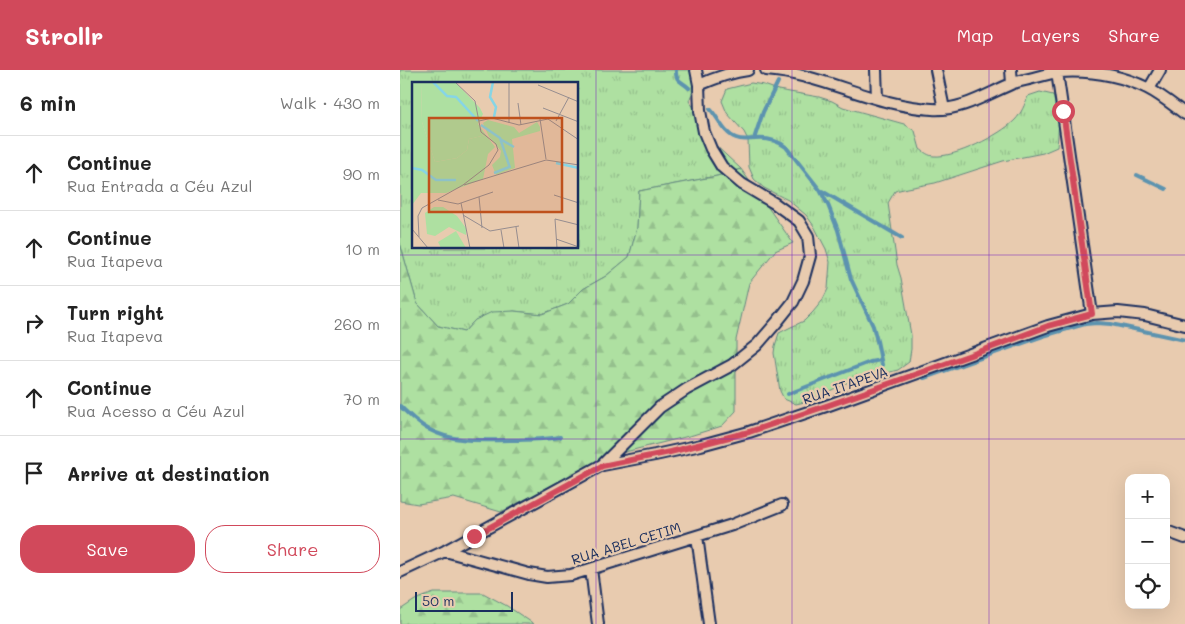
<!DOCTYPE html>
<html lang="en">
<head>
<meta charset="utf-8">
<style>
  body { margin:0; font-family:Mali,sans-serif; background:#f6f6f6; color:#222 }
  .controls { position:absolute; right:15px; bottom:15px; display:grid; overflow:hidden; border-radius:10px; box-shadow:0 5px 20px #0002 }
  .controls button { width:45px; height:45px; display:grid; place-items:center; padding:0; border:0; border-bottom:1px solid #e0e0e0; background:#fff; color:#222; font:25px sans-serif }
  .scale { position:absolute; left:15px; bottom:12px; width:98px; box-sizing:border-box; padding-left:5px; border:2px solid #1b2f5e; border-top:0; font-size:14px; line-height:18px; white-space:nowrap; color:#1b2f5e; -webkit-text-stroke:4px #e8cbaf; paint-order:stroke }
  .stop { position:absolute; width:15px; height:15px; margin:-11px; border:4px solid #d1495b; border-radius:50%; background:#fff }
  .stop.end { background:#d1495b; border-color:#fff; box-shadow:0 1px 5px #0008 }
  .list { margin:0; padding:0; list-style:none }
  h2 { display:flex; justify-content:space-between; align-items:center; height:65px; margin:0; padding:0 20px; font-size:21px }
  h2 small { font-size:16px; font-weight:400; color:#767676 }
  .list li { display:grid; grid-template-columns:32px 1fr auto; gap:15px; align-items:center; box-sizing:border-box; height:75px; padding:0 20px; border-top:1px solid #e0e0e0 }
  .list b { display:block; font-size:19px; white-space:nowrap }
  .list p { margin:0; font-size:16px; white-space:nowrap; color:#767676 }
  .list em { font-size:16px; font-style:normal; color:#767676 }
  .actions { display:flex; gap:10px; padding:15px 20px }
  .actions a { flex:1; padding:11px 0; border:1px solid #d1495b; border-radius:20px; text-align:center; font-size:18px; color:#d1495b }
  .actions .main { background:#d1495b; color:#fff }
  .icon { flex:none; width:28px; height:28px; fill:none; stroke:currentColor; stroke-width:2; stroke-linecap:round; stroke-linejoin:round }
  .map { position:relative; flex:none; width:785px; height:554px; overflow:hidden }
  header { display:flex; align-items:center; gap:30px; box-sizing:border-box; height:70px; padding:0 25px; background:#d1495b; color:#fff }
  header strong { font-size:24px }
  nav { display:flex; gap:28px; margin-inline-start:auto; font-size:18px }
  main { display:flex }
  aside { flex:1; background:#fff }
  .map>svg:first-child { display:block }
  .grass { fill:url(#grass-tufts); stroke:#648880; fill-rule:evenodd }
  .forest { fill:url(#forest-firs); stroke:#648880 }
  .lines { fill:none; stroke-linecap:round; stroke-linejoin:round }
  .stream { stroke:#5c93af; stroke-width:4 }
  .street-casing { stroke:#1b2f5e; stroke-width:14 }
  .street { stroke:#e8cbaf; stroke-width:10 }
  .route { stroke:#d1495b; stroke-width:6 }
  .grid { fill:none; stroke:#7b2cbf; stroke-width:1; stroke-opacity:0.55 }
  .labels { text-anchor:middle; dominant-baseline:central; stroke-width:4.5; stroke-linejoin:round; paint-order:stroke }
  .street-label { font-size:14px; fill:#1b2f5e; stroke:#e8cbaf }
  .inset-river { fill:none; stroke:#87d5e5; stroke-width:2.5 }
  .inset-road { fill:none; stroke:#968d8f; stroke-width:1 }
  .view { fill:#bf511c; fill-opacity:0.15; stroke:#bf511c; stroke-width:2.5 }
  .inset-edge { fill:none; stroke:#1b2f5e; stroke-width:2.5 }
</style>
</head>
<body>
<header>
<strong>Strollr</strong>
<nav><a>Map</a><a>Layers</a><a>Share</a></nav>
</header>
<main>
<aside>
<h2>6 min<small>Walk · 430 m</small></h2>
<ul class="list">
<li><svg class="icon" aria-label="ahead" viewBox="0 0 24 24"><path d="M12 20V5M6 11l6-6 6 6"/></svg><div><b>Continue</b><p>Rua Entrada a Céu Azul</p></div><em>90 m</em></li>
<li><svg class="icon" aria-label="ahead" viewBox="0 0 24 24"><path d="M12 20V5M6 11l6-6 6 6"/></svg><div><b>Continue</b><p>Rua Itapeva</p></div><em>10 m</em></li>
<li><svg class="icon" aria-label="right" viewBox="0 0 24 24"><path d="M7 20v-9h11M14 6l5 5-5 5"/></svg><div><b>Turn right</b><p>Rua Itapeva</p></div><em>260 m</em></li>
<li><svg class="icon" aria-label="ahead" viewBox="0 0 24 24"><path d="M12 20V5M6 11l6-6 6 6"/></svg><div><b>Continue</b><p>Rua Acesso a Céu Azul</p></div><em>70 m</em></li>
<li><svg class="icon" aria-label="arrive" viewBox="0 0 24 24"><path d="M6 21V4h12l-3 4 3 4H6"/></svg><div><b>Arrive at destination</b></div></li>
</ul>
<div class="actions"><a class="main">Save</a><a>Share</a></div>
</aside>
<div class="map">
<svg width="785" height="554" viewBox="0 0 785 554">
  <defs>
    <pattern id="grass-tufts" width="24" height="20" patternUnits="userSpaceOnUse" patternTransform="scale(1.25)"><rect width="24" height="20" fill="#aee0a1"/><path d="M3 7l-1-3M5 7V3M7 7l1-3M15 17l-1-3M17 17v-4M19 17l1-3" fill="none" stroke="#95c08d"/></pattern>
    <pattern id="forest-firs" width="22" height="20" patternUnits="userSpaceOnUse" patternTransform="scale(1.25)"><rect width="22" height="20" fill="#aee0a1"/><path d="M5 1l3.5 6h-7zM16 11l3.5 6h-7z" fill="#95c08d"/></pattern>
  </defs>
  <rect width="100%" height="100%" fill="#e8cbaf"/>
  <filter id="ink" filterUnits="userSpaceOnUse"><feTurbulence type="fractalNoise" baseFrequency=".02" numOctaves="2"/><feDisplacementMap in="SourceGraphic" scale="10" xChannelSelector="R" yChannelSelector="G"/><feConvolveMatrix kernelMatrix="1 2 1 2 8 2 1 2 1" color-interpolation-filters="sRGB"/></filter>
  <g filter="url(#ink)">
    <path class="grass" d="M 0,0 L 301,0 L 289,31 L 301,47 L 312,72 L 341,99 L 317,106 L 239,121 L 237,158 L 229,187 L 206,206 L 183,219 L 168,234 L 142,244 L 114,241 L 75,250 L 64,262 L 38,256 L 17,233 L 0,173 ZM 14,14 L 178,14 L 178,178 L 14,178 Z
      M 351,13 L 364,15 L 378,20 L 419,27 L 432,31 L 443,37 L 504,54 L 515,61 L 520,79 C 524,82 529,86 534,86 C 555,88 600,65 615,50 C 621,44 625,34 628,26 L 640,22 L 653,25 L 659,51 L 657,77 L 643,83 L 603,91 L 535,113 L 508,118 L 495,121 L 488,133 L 497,195 L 501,208 L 511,265 L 511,279 L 509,292 L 498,300 L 446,313 L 409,331 L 396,334 L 384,329 L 380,321 L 374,283 L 375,276 L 379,263 L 391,257 L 404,251 L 413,242 L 422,231 L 428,219 L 430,192 L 426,179 L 414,156 L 406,145 L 388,130 L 364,118 L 354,109 L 349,97 L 348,70 L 344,62 L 327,43 L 322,31 L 327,19 Z"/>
    <path class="forest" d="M 341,99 L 393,173 L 375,181 L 349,213 L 336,270 L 336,341 L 322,356 L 293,365 L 205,387 L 101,442 L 54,428 L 18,434 L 0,431 L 0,173 L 17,233 L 38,256 L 64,262 L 75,250 L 92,242 L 114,241 L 142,244 L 168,234 L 183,219 L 206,206 L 229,187 L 237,158 L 239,121 L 317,106 Z
      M 34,523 L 83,523 L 107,536 L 134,554 L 0,554 L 0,540 L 15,530 Z"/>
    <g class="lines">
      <path class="stream" d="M 276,0 C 275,12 282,11 289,18
        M 310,39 C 319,48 323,63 336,68 C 343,71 349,69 355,69 C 366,68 377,70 386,77 L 420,120 L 428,135 L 438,160 L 451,209 L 473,256 L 477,271 L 482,295
        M 354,69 L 363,42 L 378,12
        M 737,105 L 766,119
        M 422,121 L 502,168
        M 524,308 L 643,266 L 685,254 L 697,253 L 711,254 L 785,270
        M 388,324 L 470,292 L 481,290
        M 0,336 C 9,345 19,355 30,360 C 54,373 84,370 110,370 C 126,370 143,370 160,367"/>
      <defs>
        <path id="street" d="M 366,0 C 423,4 474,36 532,39 C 561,41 585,25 611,14 C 618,11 626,10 633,8 C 641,6 650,3 659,2 C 689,0 720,5 747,18 C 761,25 773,35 785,44
          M 476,0 L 477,28
          M 536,0 L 544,39
          M 611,0 L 612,13
          M 657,2 L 692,244
          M 299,15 C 315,8 330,2 348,0
          M 749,19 L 760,0
          M 203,395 L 255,385 L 301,375 L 349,362 L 429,335 L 648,256 L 692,244 L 718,242 L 745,245 L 785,255
          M 766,461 L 785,468
          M 297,466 L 309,554
          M 45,481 L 129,504 L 147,507 L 171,505 L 332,455 L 382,435
          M 191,499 L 198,554
          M 0,502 L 45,481 L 202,395 L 260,337 L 287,319 L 332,295 L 357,275 L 377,252 L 393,232 L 403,211 L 410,186 L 408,166 L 399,151 L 374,133 L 342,114 L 322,97 L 311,79 L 304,62 L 300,41 L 299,15 L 296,0"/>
      </defs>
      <use href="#street" class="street-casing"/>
      <use href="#street" class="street"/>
    </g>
  </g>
  <g class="lines" filter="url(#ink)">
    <path class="route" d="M 74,466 L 202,396 L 270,382 L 349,362 L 429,335 L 579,282 L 648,256 L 692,244 L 663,41"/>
  </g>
  <path class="grid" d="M 196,0 L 196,554M 392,0 L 392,554M 589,0 L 589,554M 0,185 L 785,185M 0,369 L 785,369"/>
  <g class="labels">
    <g class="street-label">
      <text transform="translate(445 315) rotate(-19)">RUA ITAPEVA</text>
      <text transform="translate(226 473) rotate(-17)">RUA ABEL CETIM</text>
    </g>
  </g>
  <g transform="translate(12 12)">
    <rect width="166" height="166" fill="#e8cbaf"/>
    <path d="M 9,0 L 43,0 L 68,26 L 71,32 L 66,42 L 74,53 L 57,57 L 55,68 L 45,76 L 23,80 L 10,40 ZM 76,38 L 102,45 L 107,51 L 125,40 L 128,45 L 128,49 L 100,57 L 103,86 L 84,93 L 80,83 L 88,75 L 89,69 L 77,55 L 71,41 Z" fill="#aee0a1"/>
    <path d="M 0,0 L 9,0 L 10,40 L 23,80 L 45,76 L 55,68 L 57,57 L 74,53 L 83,65 L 76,72 L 71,97 L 34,111 L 9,111 L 0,123 ZM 22,125 L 31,125 L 45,134 L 54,146 L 54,153 L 37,145 L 23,154 L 15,152 L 13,131 Z" fill="#aee0a1"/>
    <path d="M 44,149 L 54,166 L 29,166 L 26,160 Z" fill="#aee0a1"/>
    <path class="inset-river" d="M 21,0 L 35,14 L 44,15 L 66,39M 81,0 L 78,15 L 84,25 L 82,35M 69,43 L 88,56 L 98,86M 88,57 L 102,65M 144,81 L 167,86M 0,86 L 10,88 L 24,98 L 44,98M 82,91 L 97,85"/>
    <path class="inset-road" d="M 97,0 L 97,41M 126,3 L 167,20M 106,21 L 109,43M 131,26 L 167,40M 128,37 L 134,77M 67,39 L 80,36 L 107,43 L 136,37 L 167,58M 144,39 L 157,15M 52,103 L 134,78 L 167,83M 142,113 L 167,121M 67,115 L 70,146M 26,118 L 46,122 L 81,110M 49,121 L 58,166M 51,133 L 78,149 L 107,144M 104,145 L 107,166M 0,147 L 16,166M 89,148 L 92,166M 7,155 L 6,134 L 10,126 L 51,103 L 77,83 L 86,68 L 84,62 L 69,50 L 63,19 L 43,0M 144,157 L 167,165M 145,166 L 143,137 L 167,143"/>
    <path class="view" d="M 17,36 L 150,36 L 150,130 L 17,130 Z"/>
    <rect width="166" height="166" class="inset-edge"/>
  </g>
</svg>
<div class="controls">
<button>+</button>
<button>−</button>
<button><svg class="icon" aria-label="locate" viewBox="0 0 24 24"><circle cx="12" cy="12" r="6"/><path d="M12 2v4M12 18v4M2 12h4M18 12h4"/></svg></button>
</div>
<div class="scale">50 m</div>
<div class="stop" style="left:663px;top:41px"></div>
<div class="stop end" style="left:74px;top:466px"></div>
</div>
</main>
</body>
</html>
